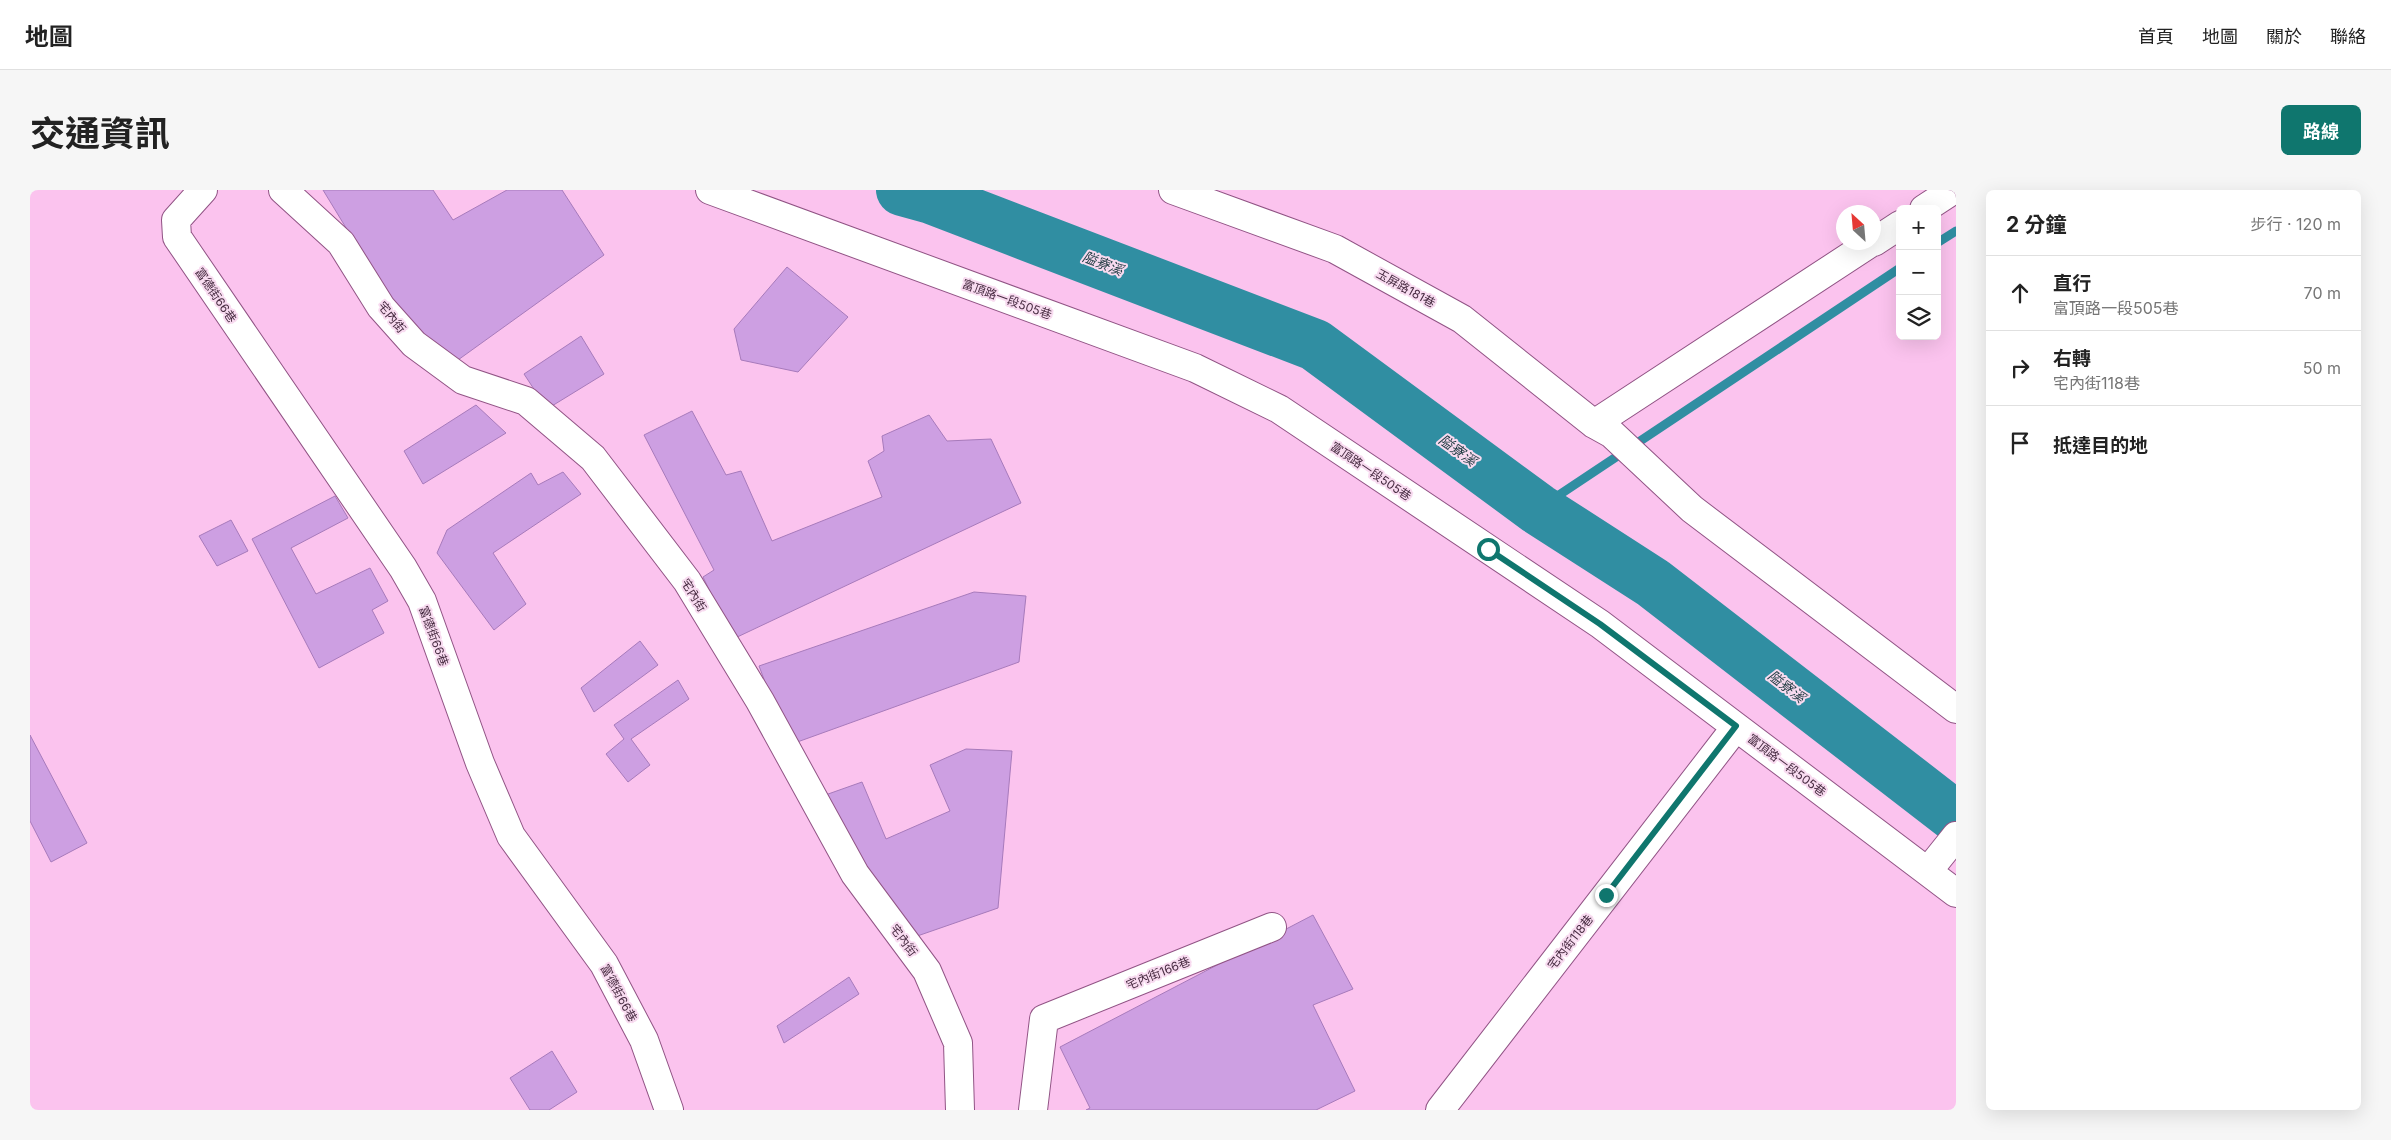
<!DOCTYPE html>
<html lang="zh-TW">
<head>
<meta charset="utf-8">
<style>
  body { margin:0; font-family:Inter,"Noto Sans TC",sans-serif; background:#f6f6f6; color:#222 }
  .controls { position:absolute; right:15px; top:15px; display:grid; overflow:hidden; border-radius:8px; box-shadow:0 5px 20px #0002 }
  .controls button { width:45px; height:45px; display:grid; place-items:center; padding:0; border:0; border-bottom:1px solid #e0e0e0; background:#fff; color:#222; font:25px sans-serif }
  .compass { position:absolute; left:1806px; top:15px; width:45px; height:45px; border-radius:50%; background:#fff; box-shadow:0 5px 20px #0002; rotate:334deg }
  .stop { position:absolute; width:15px; height:15px; margin:-11px; border:4px solid #0f766e; border-radius:50%; background:#fff }
  .stop.end { background:#0f766e; border-color:#fff; box-shadow:0 1px 5px #0008 }
  .list { margin:0; padding:0; list-style:none }
  h2 { display:flex; justify-content:space-between; align-items:center; height:65px; margin:0; padding:0 20px; font-size:21px }
  h2 small { font-size:16px; font-weight:400; color:#767676 }
  .list li { display:grid; grid-template-columns:32px 1fr auto; gap:15px; align-items:center; box-sizing:border-box; height:75px; padding:0 20px; border-top:1px solid #e0e0e0 }
  .list b { display:block; font-size:19px; white-space:nowrap }
  .list p { margin:0; font-size:16px; white-space:nowrap; color:#767676 }
  .list em { font-size:16px; font-style:normal; color:#767676 }
  .icon { flex:none; width:28px; height:28px; fill:none; stroke:currentColor; stroke-width:2; stroke-linecap:round; stroke-linejoin:round }
  .map { position:relative; flex:none; width:1926px; height:920px; overflow:hidden; border-radius:8px }
  header { display:flex; align-items:center; gap:30px; box-sizing:border-box; height:70px; padding:0 25px; background:#fff; border-bottom:1px solid #e0e0e0 }
  header strong { font-size:24px }
  nav { display:flex; gap:28px; margin-inline-start:auto; font-size:18px }
  .intro { display:flex; align-items:center; justify-content:space-between; box-sizing:border-box; height:120px; padding:0 30px }
  h1 { margin:0; font-size:35px }
  .button { padding:12px 22px; border-radius:8px; background:#0f766e; color:#fff; font-size:18px; font-weight:700 }
  main { display:flex; gap:30px; padding:0 30px }
  aside { flex:1; background:#fff; border-radius:8px; box-shadow:0 5px 20px #0002 }
  .map>svg:first-child { display:block }
  .lines { fill:none; stroke-linecap:round; stroke-linejoin:round }
  .stream { stroke:#308ea2; stroke-width:9 }
  .river { stroke:#308ea2; stroke-width:52 }
  .building { fill:#cd9fe2; stroke:#a77abb }
  .minor-casing { stroke:#915485; stroke-width:30 }
  .minor { stroke:#fff; stroke-width:28 }
  .route { stroke:#0f766e; stroke-width:6 }
  .labels { text-anchor:middle; dominant-baseline:central; stroke-width:4; stroke-linejoin:round; paint-order:stroke }
  .street-label { font-size:12px; fill:#472b41; stroke:#f8dbf0 }
  .water-label { font-size:14px; font-style:italic; fill:#1f3b42; stroke:#f8dbf0 }
</style>
</head>
<body>
<header>
<strong>地圖</strong>
<nav><a>首頁</a><a>地圖</a><a>關於</a><a>聯絡</a></nav>
</header>
<div class="intro"><h1>交通資訊</h1><a class="button">路線</a></div>
<main>
<div class="map">
<svg width="1926" height="920" viewBox="0 0 1926 920">
  <rect width="100%" height="100%" fill="#fbc3ee"/>
  <g class="lines">
    <path class="stream" d="M 1907,53 L 1926,41
      M 1508,319 L 1870,78"/>
    <path class="river" d="M 872,0 L 901,8 L 1285,155 L 1508,319 L 1623,393 L 1926,627"/>
  </g>
  <path class="building" d="M 293,0 L 403,0 L 423,30 L 477,0 L 532,0 L 574,65 L 421,175 L 377,138 Z
    M 757,77 L 818,127 L 768,182 L 711,170 L 704,139 Z
    M 551,146 L 574,184 L 517,219 L 494,184 Z
    M 446,215 L 476,243 L 393,294 L 374,261 Z
    M 662,221 L 696,285 L 711,281 L 742,351 L 852,307 L 838,271 L 854,261 L 852,246 L 899,225 L 917,251 L 961,249 L 991,313 L 703,449 L 673,387 L 684,380 L 614,245 Z
    M 533,282 L 551,304 L 463,363 L 496,414 L 464,440 L 407,363 L 417,340 L 501,283 L 508,295 Z
    M 305,306 L 318,328 L 261,358 L 286,404 L 340,378 L 358,411 L 342,420 L 354,443 L 289,478 L 222,349 Z
    M 201,330 L 218,361 L 187,376 L 169,346 Z
    M 944,402 L 996,406 L 989,472 L 759,555 L 729,476 Z
    M 610,451 L 628,475 L 564,522 L 551,498 Z
    M 648,490 L 659,509 L 601,549 L 620,575 L 598,592 L 576,564 L 594,549 L 584,535 Z
    M 0,545 L 57,653 L 21,672 L 0,631 Z
    M 936,559 L 982,561 L 968,718 L 870,752 L 784,609 L 832,592 L 856,649 L 920,621 L 900,575 Z
    M 1283,725 L 1323,799 L 1283,815 L 1325,901 L 1286,920 L 1056,920 L 1060,918 L 1030,857 Z
    M 819,787 L 829,804 L 754,853 L 747,836 Z
    M 522,861 L 547,902 L 519,920 L 500,920 L 480,888 Z"/>
  <g class="lines">
    <defs>
      <path id="minor" d="M 173,0 L 146,30 L 147,47 L 373,378 L 392,411 L 450,573 L 481,646 L 574,774 L 614,850 L 639,920
        M 253,0 L 311,53 L 351,117 L 384,154 L 433,190 L 496,211 L 563,268 L 657,391 L 730,511 L 825,684 L 897,781 L 928,853 L 930,920
        M 680,0 L 1165,178 L 1249,219 L 1570,434 L 1926,703
        M 1143,0 L 1305,59 L 1432,129 L 1564,234 L 1582,244 L 1662,319 L 1926,519
        M 1894,19 L 1923,0
        M 1844,52 L 1870,35
        M 1564,234 L 1842,52
        M 1898,681 L 1926,646
        M 1003,920 L 1014,829 L 1242,737
        M 1410,920 L 1706,537"/>
    </defs>
    <use href="#minor" class="minor-casing"/>
    <use href="#minor" class="minor"/>
  </g>
  <g class="lines">
    <path class="route" d="M 1458,359 L 1570,434 L 1706,536 L 1576,705"/>
  </g>
  <g class="labels">
    <g class="street-label">
      <text transform="translate(1376 98) rotate(29)">玉屏路181巷</text>
      <text transform="translate(186 105) rotate(56)">富德街66巷</text>
      <text transform="translate(977 109) rotate(20)">富頂路一段505巷</text>
      <text transform="translate(362 127) rotate(51)">宅內街</text>
      <text transform="translate(1341 281) rotate(34)">富頂路一段505巷</text>
      <text transform="translate(664 405) rotate(58)">宅內街</text>
      <text transform="translate(404 446) rotate(70)">富德街66巷</text>
      <text transform="translate(1757 575) rotate(37)">富頂路一段505巷</text>
      <text transform="translate(874 750) rotate(53)">宅內街</text>
      <text transform="translate(1540 752) rotate(-52)">宅內街118巷</text>
      <text transform="translate(1128 783) rotate(-22)">宅內街166巷</text>
      <text transform="translate(589 803) rotate(62)">富德街66巷</text>
    </g>
    <g class="water-label">
      <text transform="translate(1073 73) rotate(21)">隘寮溪</text>
      <text transform="translate(1428 260) rotate(36)">隘寮溪</text>
      <text transform="translate(1757 496) rotate(38)">隘寮溪</text>
    </g>
  </g>
</svg>
<div class="controls">
<button>+</button>
<button>−</button>
<button><svg class="icon" aria-label="layers" viewBox="0 0 24 24"><path d="M12 4l9 5-9 5-9-5zM3 14l9 5 9-5"/></svg></button>
</div>
<svg class="compass" viewBox="-18 -18 36 36"><path d="M0-13l5 13h-10z" fill="#e53935"/><path d="M0 13l5-13h-10z" fill="#767676"/></svg>
<div class="stop" style="left:1458px;top:359px"></div>
<div class="stop end" style="left:1576px;top:705px"></div>
</div>
<aside>
<h2>2 分鐘<small>步行 · 120 m</small></h2>
<ul class="list">
<li><svg class="icon" aria-label="ahead" viewBox="0 0 24 24"><path d="M12 20V5M6 11l6-6 6 6"/></svg><div><b>直行</b><p>富頂路一段505巷</p></div><em>70 m</em></li>
<li><svg class="icon" aria-label="right" viewBox="0 0 24 24"><path d="M7 20v-9h11M14 6l5 5-5 5"/></svg><div><b>右轉</b><p>宅內街118巷</p></div><em>50 m</em></li>
<li><svg class="icon" aria-label="arrive" viewBox="0 0 24 24"><path d="M6 21V4h12l-3 4 3 4H6"/></svg><div><b>抵達目的地</b></div></li>
</ul>
</aside>
</main>
</body>
</html>
